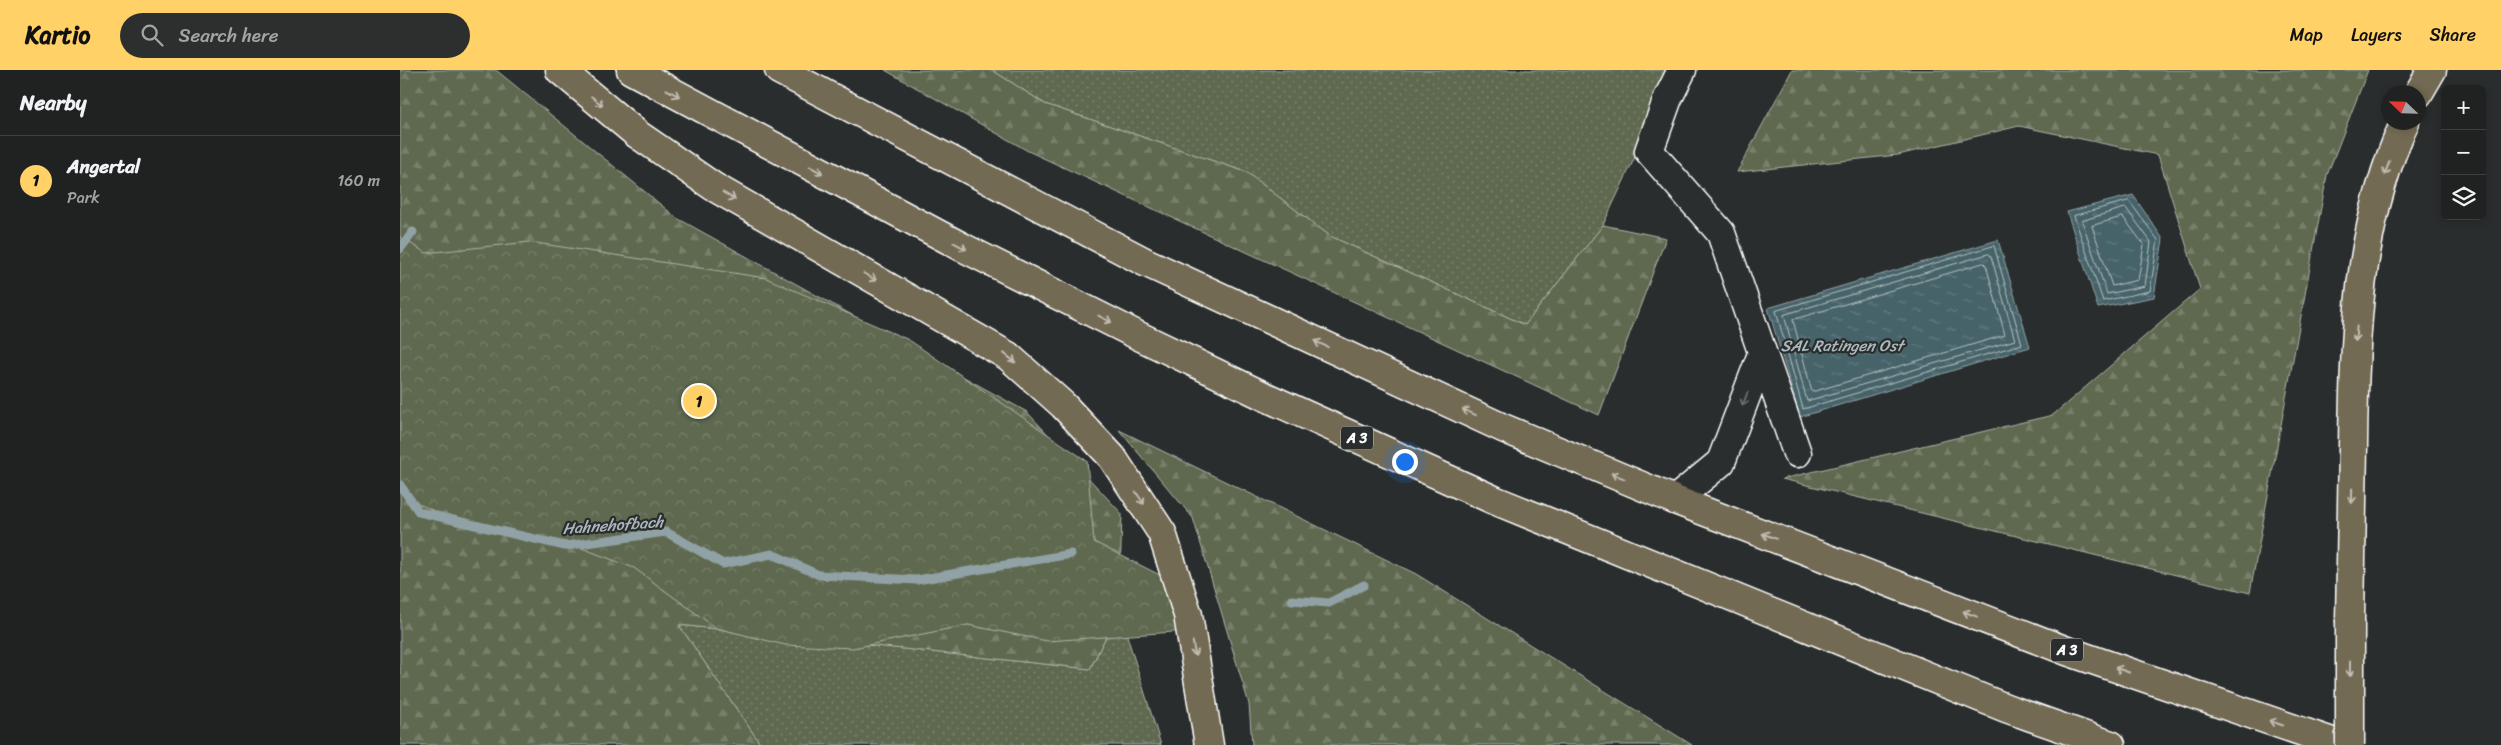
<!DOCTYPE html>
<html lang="en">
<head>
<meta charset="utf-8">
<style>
  body { margin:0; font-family:Sriracha,sans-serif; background:#2d2f2f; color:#f1f3f6 }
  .controls { position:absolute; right:15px; top:15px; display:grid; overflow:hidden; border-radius:8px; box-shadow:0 2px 8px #0003 }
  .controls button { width:45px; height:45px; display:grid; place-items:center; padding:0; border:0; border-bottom:1px solid #3d3f40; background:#202222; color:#f1f3f6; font:25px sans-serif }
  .compass { position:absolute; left:1981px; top:15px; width:45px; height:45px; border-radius:50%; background:#202222; box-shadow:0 2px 8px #0003; rotate:293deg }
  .you { position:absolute; left:1004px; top:391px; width:18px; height:18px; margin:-12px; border:4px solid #fff; border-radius:50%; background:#1a73e8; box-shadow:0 0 0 8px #1a73e833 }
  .badge { display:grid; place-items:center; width:32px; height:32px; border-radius:50%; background:#ffd166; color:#111; font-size:16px; font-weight:700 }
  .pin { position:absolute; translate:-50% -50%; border:2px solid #fff; box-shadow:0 1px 5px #0006 }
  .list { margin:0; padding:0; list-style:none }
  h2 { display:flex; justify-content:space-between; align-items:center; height:65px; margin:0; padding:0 20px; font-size:21px }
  h2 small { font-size:16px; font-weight:400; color:#a2a4a5 }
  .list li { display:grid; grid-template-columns:32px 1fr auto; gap:15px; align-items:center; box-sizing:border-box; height:90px; padding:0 20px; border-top:1px solid #3d3f40 }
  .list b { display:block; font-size:19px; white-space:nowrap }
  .list p { margin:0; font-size:16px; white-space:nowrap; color:#a2a4a5 }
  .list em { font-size:16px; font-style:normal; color:#a2a4a5 }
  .icon { flex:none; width:28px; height:28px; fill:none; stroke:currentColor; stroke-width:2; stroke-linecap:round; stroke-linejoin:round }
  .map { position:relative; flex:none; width:2101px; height:675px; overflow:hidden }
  header { display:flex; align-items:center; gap:30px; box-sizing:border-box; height:70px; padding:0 25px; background:#ffd166; color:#111 }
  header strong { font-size:24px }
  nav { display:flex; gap:28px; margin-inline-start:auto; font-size:18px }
  .search { width:350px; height:45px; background:#2d2f2f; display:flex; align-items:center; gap:12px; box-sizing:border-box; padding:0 18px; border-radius:28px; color:#a2a4a5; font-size:19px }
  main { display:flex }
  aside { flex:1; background:#202222 }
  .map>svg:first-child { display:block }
  .grass { fill:url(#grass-dots); stroke:#afb4a8 }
  .forest { fill:url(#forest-firs); stroke:#afb4a8 }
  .park { fill:url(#park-crowns); stroke:#afb4a8 }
  .water { fill:url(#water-ripples); stroke:#91a2a6 }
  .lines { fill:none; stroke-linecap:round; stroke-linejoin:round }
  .shore { stroke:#b5c1c3; stroke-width:1 }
  .stream { stroke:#91a2a6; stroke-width:9 }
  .minor-casing { stroke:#fff; stroke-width:31 }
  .highway-casing { stroke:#fff; stroke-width:31 }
  .minor { stroke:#2a2d2e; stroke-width:28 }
  .highway { stroke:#736b52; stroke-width:28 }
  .highway-bridge-casing { stroke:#fff; stroke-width:31; stroke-linecap:butt }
  .highway-bridge { stroke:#736b52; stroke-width:28 }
  .oneway { stroke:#c0bcb1 }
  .oneway2 { stroke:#6a6c6d }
  .labels { text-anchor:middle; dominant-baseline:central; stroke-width:4.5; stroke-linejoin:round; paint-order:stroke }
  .shield { fill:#2a2d2e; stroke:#bfc0c0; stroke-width:1 }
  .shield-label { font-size:14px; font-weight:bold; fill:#fff }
  .water-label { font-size:16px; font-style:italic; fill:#acb9bc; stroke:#2a2d2e }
</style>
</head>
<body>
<header>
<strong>Kartio</strong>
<div class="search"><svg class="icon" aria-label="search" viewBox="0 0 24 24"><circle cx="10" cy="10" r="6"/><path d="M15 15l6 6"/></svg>Search here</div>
<nav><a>Map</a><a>Layers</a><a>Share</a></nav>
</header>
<main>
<aside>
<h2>Nearby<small></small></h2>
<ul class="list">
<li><span class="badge">1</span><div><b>Angertal</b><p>Park</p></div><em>160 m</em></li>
</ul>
</aside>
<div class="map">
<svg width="2101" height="675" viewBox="0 0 2101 675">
  <defs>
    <pattern id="grass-dots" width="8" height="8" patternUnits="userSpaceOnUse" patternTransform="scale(1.25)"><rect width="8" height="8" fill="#5f6950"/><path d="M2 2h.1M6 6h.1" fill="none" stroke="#77806a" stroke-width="1.8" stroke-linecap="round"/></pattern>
    <pattern id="forest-firs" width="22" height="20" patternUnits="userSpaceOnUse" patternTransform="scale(1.25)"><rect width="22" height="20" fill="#5f6950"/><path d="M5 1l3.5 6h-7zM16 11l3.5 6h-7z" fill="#77806a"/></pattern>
    <pattern id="park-crowns" width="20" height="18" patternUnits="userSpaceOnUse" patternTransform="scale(1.25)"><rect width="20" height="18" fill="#5f6950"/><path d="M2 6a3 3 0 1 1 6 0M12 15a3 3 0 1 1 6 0" fill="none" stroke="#77806a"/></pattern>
    <pattern id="water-ripples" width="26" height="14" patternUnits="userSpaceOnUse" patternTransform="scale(1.25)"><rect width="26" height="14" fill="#47646a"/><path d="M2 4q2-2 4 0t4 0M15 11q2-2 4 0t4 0" fill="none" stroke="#637b80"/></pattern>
  </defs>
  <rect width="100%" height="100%" fill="#2a2d2e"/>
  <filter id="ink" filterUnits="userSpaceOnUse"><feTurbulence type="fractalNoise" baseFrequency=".02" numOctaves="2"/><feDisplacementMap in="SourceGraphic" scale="10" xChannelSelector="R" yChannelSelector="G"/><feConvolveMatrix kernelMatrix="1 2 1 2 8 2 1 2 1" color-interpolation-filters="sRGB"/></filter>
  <g filter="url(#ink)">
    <path class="grass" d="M 592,0 L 1276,0 L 1203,155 L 1125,255 L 930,166 L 846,102 L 645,34 Z
      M 719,540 L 761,675 L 361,675 L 279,555 L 690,599 Z"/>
    <path class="forest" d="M 0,0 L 96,0 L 277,148 L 627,342 L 722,444 L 719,540 L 690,599 L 279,555 L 361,675 L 0,675 Z
      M 485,0 L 592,0 L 645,34 L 846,102 L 930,166 L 1125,255 L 1203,155 L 1266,168 L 1199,345 L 628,81 Z
      M 1392,0 L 1968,0 L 1927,105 L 1850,523 L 1382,409 L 1653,345 L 1800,219 L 1758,85 L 1619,56 L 1498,85 L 1337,102 Z
      M 719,360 L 1016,504 L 1292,675 L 852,675 L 849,634 L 793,448 Z"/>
    <path class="park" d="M 0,167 L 26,183 L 129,172 L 366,208 L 509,270 L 687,391 L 694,472 L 764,507 L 788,561 L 647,571 L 568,555 L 453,578 L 385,575 L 316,558 L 234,498 L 179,477 L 68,456 L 12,431 L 0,417 Z"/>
    <path class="water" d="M 1733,125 L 1763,169 L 1754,227 L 1698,238 L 1667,142 Z
      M 1598,170 L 1630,277 L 1400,347 L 1368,238 Z"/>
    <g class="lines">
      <path class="shore" d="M 1729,131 L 1758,170 L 1750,221 L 1703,231 L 1674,146 Z
        M 1726,138 L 1751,172 L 1745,216 L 1707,224 L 1682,151 Z
        M 1723,147 L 1744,175 L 1738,210 L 1712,216 L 1692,156 Z
        M 1594,176 L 1622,274 L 1403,339 L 1376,241 Z
        M 1589,184 L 1591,186 L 1615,270 L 1407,331 L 1384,245 Z
        M 1584,193 L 1586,195 L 1605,265 L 1412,322 L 1393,250 Z"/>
      <path class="stream" d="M 0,179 L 13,162
        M 0,415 L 19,442 L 165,476 L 266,462 L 323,494 L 372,484 L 419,505 L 517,510 L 671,484
        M 892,530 L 929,533 L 964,515"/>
      <defs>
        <path id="minor" d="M 1282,0 L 1268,28 L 1249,81 L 1321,163 L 1397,383
          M 1275,430 L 1321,392 L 1362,284"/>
        <path id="highway" d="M 160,0 L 237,64 L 314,117 L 608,286 L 663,335 L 712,387 L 762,463 L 788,545 L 809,675
          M 231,0 L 564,178 L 741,267 L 866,327 L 1094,430 L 1606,638 L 1711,675
          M 379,0 L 745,192 L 1103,358 L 1275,430 L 1667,581 L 1941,675
          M 2018,24 L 2032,0
          M 1950,550 C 1951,492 1952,434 1953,376 C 1954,266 1958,154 2005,52"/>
      </defs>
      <use href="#minor" class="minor-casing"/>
      <use href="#highway" class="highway-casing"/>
      <use href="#minor" class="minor"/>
      <use href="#highway" class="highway"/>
      <defs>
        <path id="highway-bridge" d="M 1950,675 L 1950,550"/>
      </defs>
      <use href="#highway-bridge" class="highway-bridge-casing"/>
      <use href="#highway-bridge" class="highway-bridge"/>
    </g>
    <defs><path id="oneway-shaft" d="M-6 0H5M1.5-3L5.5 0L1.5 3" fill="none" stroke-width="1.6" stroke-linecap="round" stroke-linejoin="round" transform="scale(1.25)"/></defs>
    <g class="oneway">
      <use href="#oneway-shaft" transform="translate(273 23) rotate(29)"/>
      <use href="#oneway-shaft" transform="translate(197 31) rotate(39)"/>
      <use href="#oneway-shaft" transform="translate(1987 98) rotate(110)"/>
      <use href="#oneway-shaft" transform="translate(416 100) rotate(28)"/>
      <use href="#oneway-shaft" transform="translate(329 126) rotate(30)"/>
      <use href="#oneway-shaft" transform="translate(560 176) rotate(28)"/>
      <use href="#oneway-shaft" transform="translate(470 207) rotate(30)"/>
      <use href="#oneway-shaft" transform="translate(705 249) rotate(27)"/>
      <use href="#oneway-shaft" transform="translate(1956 264) rotate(95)"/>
      <use href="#oneway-shaft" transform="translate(921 274) rotate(-155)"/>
      <use href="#oneway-shaft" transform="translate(610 288) rotate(38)"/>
      <use href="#oneway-shaft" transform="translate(1069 342) rotate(-155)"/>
      <use href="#oneway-shaft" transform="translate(1218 406) rotate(-157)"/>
      <use href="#oneway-shaft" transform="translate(1952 426) rotate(91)"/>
      <use href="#oneway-shaft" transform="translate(740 428) rotate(57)"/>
      <use href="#oneway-shaft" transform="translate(1369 466) rotate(-159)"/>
      <use href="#oneway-shaft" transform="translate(1570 544) rotate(-159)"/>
      <use href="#oneway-shaft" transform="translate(794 579) rotate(81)"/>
      <use href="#oneway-shaft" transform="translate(1950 599) rotate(90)"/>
      <use href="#oneway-shaft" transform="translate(1722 600) rotate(-161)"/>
      <use href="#oneway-shaft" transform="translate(1876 653) rotate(-161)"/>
    </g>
    <use class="oneway2" href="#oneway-shaft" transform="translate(1345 329) rotate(111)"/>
  </g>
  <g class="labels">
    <g class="shield">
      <rect x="941" y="356.5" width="32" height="23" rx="4"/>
      <rect x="1651" y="568.5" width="32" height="23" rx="4"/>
    </g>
    <g class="shield-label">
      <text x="957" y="368">A 3</text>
      <text x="1667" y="580">A 3</text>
    </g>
    <g class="water-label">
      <text x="1442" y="275">SAL Ratingen Ost</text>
      <text transform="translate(213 455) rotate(-4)">Hahnehofbach</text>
    </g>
  </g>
</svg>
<div class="controls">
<button>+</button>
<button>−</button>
<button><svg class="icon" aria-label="layers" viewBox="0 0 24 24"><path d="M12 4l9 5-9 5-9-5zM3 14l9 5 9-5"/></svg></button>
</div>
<svg class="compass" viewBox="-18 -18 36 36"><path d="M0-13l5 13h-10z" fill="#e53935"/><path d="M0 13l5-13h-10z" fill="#a2a4a5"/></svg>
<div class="you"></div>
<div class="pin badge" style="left:299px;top:331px">1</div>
</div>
</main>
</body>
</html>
